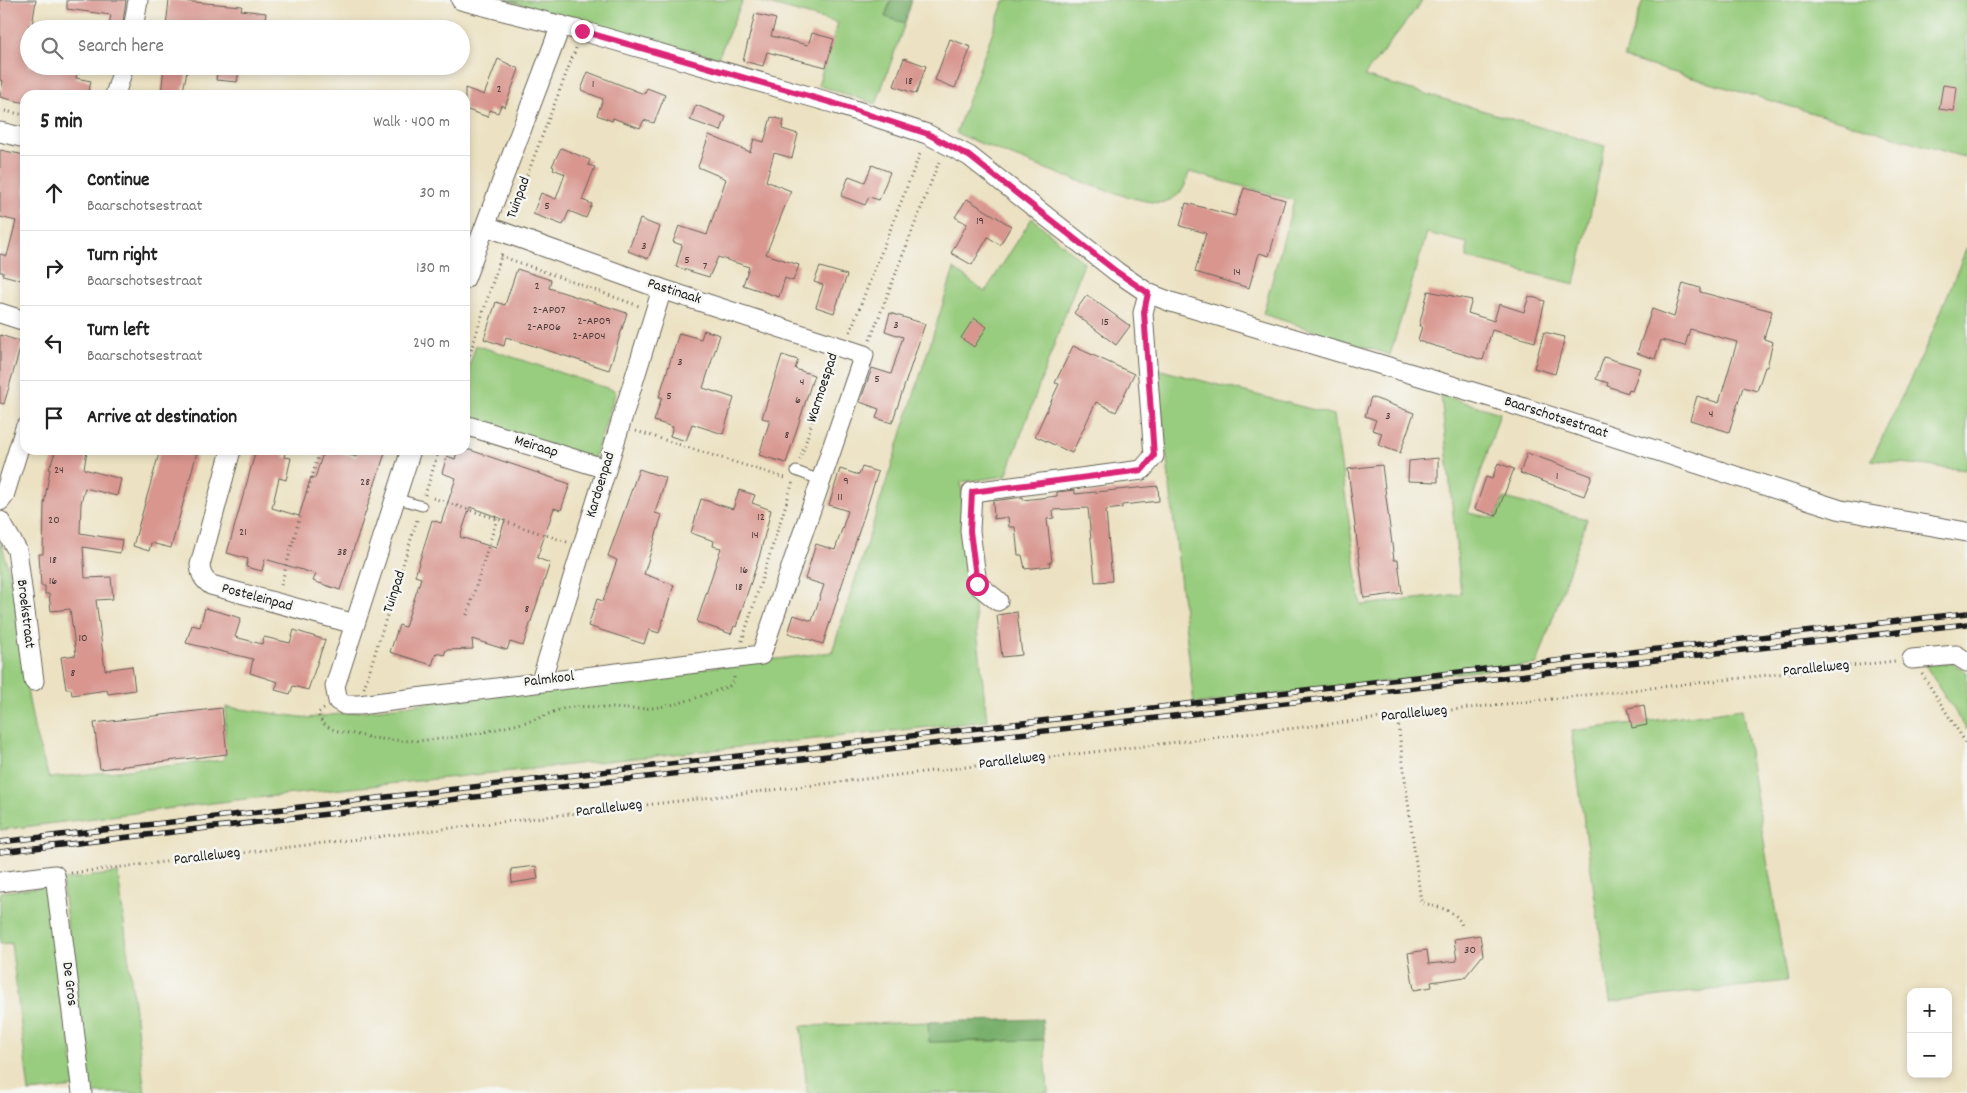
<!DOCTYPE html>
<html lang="en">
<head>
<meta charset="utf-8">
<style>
  body { margin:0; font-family:Dekko,sans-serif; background:#f6f6f6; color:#222 }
  .controls { position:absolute; right:15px; bottom:15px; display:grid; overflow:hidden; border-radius:10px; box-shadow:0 2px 8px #0003 }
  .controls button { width:45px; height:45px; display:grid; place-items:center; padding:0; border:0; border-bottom:1px solid #e0e0e0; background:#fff; color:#222; font:25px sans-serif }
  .stop { position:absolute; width:15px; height:15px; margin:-11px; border:4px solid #db2777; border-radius:50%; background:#fff }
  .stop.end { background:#db2777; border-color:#fff; box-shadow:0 1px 5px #0008 }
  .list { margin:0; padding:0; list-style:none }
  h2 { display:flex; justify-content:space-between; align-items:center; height:65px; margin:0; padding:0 20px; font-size:21px }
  h2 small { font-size:16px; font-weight:400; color:#767676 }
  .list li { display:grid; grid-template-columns:32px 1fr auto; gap:15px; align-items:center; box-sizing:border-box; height:75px; padding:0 20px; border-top:1px solid #e0e0e0 }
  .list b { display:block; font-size:19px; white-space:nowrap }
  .list p { margin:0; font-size:16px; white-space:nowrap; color:#767676 }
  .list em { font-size:16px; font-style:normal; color:#767676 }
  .icon { flex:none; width:28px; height:28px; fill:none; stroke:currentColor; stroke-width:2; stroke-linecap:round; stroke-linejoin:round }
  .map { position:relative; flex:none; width:1967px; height:1093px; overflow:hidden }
  .search { position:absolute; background:#fff; box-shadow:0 2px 8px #0003; left:20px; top:20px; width:450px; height:55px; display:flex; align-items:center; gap:12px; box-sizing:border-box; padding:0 18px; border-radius:28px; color:#767676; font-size:19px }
  .panel { position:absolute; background:#fff; box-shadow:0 2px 8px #0003; left:20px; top:90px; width:450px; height:365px; border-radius:15px }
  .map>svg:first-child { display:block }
  .green { fill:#98cc7e; stroke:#5a744d }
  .forest { fill:#7ab06d; stroke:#4b6644 }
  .building { fill:#d8968f; fill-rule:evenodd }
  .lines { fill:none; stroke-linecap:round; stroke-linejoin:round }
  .lane-casing { stroke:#656156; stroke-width:11 }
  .street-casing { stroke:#656156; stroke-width:21 }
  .path { stroke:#656156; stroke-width:3; stroke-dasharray:1 4; stroke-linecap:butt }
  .lane { stroke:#fff; stroke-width:9 }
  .street { stroke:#fff; stroke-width:19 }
  .rail-casing { stroke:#1c1c1c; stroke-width:5.5 }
  .rail { stroke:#f6f6f2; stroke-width:4; stroke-dasharray:11; stroke-linecap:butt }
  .route { stroke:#db2777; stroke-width:6 }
  .labels { text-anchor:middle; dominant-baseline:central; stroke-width:5; stroke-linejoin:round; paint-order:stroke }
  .number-label { font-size:12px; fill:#4b3a39 }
  .street-label { font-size:15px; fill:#1c1c1c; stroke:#f6f6f2 }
</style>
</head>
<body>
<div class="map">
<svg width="1967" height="1093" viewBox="0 0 1967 1093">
  <rect width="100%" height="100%" fill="#f6f6f2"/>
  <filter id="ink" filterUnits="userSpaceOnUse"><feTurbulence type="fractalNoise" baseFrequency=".02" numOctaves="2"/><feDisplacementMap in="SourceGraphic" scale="10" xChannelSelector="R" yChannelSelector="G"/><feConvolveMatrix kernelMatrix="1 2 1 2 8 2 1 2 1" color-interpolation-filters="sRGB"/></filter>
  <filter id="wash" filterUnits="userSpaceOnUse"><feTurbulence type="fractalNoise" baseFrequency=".0096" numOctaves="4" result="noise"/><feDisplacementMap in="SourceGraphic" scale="20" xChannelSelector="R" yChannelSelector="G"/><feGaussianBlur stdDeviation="1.12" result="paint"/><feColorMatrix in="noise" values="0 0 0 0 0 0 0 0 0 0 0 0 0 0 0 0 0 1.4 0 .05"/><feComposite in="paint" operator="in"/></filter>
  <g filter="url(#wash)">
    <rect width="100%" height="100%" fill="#ece2c3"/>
    <path class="green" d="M 506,0 L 743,0 L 718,58 Z
      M 754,0 L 891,0 L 885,16 L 905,23 L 876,104 L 818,85 L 838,23 Z
      M 1008,0 L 1423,0 L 1364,76 L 1605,146 L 1575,284 L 1467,258 L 1467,243 L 1427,233 L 1390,355 L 1263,314 L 1294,200 L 1189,172 C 1185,188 1182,196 1164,202 C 1143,210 985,146 956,133 L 1003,3 Z
      M 1643,0 L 1967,0 L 1967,158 L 1624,58 Z
      M 1032,218 L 1084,263 L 1006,476 L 961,482 L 987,721 L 237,800 L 0,830 L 0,544 L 2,544 L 18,610 L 27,689 L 35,733 L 49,778 L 224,760 L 226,707 L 308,718 L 832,652 L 954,269 L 985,292 Z
      M 1967,247 L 1967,470 L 1871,460 L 1928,343 Z
      M 476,345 L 616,391 L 594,459 L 465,417 L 465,379 Z
      M 1157,369 L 1334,415 L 1361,605 L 1461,594 L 1441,395 L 1500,413 L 1468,513 L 1495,518 L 1504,498 L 1587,519 L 1537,664 L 1194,704 Z
      M 1952,663 L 1967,672 L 1967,730 L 1925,665 Z
      M 1742,709 L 1787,981 L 1610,1002 L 1571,731 Z
      M 118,873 L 145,1093 L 87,1093 L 62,880 Z
      M 51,886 L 76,1087 L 29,1092 L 11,943 L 0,944 L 0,892 Z
      M 928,1022 L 930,1042 L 1044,1040 L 1048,1093 L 807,1093 L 801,1026 Z"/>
    <path class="forest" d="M 891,0 L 912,0 L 905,23 L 885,17 Z
      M 1042,1019 L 1044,1040 L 929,1042 L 928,1022 Z"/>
    <g id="blocks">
      <path class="building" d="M 0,0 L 36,0 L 32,26 L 29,25 L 29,66 L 79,66 L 76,78 L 91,81 L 88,95 L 25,95 L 25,103 L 0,97 L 3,81 L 0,80 Z
        M 67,0 L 126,0 L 122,29 L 108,29 L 111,15 L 67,9 Z
        M 169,0 L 242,6 L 241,10 L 266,13 L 264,29 L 176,29 L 177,27 L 166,26 Z
        M 755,14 L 776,19 L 771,36 L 808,45 L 812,33 L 834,39 L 826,67 L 767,52 L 763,66 L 743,61 Z
        M 950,39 L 971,47 L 955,88 L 935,80 Z
        M 904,58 L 926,66 L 916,94 L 894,86 Z
        M 498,59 L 519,69 L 505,107 L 501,105 L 498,113 L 490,110 L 488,117 L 465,109 L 465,88 L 484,95 Z
        M 164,66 L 188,67 L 182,95 L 161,95 Z
        M 218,66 L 240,66 L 237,82 L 216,80 Z
        M 588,72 L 644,94 L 647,88 L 665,95 L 654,123 L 644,120 L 640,128 L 613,118 L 612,121 L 597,115 L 603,99 L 581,90 Z
        M 1943,85 L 1957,87 L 1954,111 L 1939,109 Z
        M 696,105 L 726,117 L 721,131 L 690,120 Z
        M 771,117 L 784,120 L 782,129 L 798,134 L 792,158 L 774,153 L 766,181 L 791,191 L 766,254 L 799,265 L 793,281 L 785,278 L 779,297 L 743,285 L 749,267 L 718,257 L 709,277 L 676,267 L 682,245 L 673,242 L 679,226 L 707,235 L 726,179 L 698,167 L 709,135 L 750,152 L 754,139 L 764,142 Z
        M 561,148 L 590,160 L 588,165 L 595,167 L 582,200 L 592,204 L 586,218 L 569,211 L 563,225 L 533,214 L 541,193 L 556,199 L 565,174 L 553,169 L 554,167 L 552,166 Z
        M 0,150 L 25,155 L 25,281 L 3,275 L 3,272 L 0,272 L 0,254 L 7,256 L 16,221 L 0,217 Z
        M 872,165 L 890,172 L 879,200 L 869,197 L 865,205 L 841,196 L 849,176 L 865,182 Z
        M 1244,188 L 1285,200 L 1269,256 L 1259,253 L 1249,288 L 1195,272 L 1206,233 L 1180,226 L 1186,203 L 1235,216 Z
        M 967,199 L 1011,226 L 1000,245 L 988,237 L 972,265 L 951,253 L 967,224 L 955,217 Z
        M 640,219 L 660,227 L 648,259 L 628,251 Z
        M 820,267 L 847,275 L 834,313 L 816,307 L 823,285 L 814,282 Z
        M 517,269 L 551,280 L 549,288 L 627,313 L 609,370 L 506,337 L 504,346 L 484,339 L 496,302 L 505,305 Z
        M 1683,283 L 1700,288 L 1700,292 L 1772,311 L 1764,339 L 1773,342 L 1767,367 L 1765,367 L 1757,391 L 1743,387 L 1729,432 L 1690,420 L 1697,396 L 1719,403 L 1737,342 L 1690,329 L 1685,346 L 1661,340 L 1655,359 L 1637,353 L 1652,309 L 1674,317 Z
        M 1428,291 L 1472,300 L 1468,313 L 1494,321 L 1499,304 L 1524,312 L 1529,296 L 1545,301 L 1535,342 L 1492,330 L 1483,360 L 1418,341 L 1422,326 L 1419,326 Z
        M 1087,295 L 1130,326 L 1116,345 L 1074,313 Z
        M 890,313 L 925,324 L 892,423 L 876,418 L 879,409 L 860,402 L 872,368 L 891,374 L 894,365 L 903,337 L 885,331 Z
        M 974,318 L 987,327 L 974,347 L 961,338 Z
        M 704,330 L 720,335 L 703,388 L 734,398 L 723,434 L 692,424 L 686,441 L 670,436 L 673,427 L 654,421 L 662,397 L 659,397 L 679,333 L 701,339 Z
        M 1544,332 L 1565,337 L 1555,374 L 1534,368 Z
        M 0,335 L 22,342 L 4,404 L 0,403 Z
        M 1073,346 L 1134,374 L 1116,412 L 1096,402 L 1072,453 L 1035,436 L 1059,384 L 1055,383 Z
        M 782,355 L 798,360 L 795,369 L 814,375 L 786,463 L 759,455 L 770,420 L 762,418 Z
        M 1604,357 L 1640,368 L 1632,391 L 1629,390 L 1628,393 L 1607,386 L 1608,383 L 1596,379 Z
        M 1371,397 L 1414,413 L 1400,453 L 1378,445 L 1382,433 L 1372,430 L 1376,420 L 1365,416 Z
        M 56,450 L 87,450 L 84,469 L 121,479 L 117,496 L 85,488 L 81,503 L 80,533 L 122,540 L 120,553 L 83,547 L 85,578 L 111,577 L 113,599 L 96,600 L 105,670 L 132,666 L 135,690 L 108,694 L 107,690 L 72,695 L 71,689 L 66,689 L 61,657 L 76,655 L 70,609 L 51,611 L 49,594 L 45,594 L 45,586 L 41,586 L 39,554 L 43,554 L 44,504 L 50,469 L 49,469 Z
        M 160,450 L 197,452 L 171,548 L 151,543 L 149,551 L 133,546 Z
        M 256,450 L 286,450 L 284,457 L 291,458 L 286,480 L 279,478 L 272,508 L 299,516 L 311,477 L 315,478 L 324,450 L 334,450 L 356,457 L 358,450 L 386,450 L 340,590 L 313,581 L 316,574 L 265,559 L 262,571 L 246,567 L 248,559 L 227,553 Z
        M 458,450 L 470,450 L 570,484 L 561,510 L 554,508 L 537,558 L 550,563 L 523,646 L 510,642 L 507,650 L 472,639 L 473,649 L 446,650 L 444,655 L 436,653 L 432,665 L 390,652 L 399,625 L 405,627 L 421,578 L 415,576 L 432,520 L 441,523 L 456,478 L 442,473 L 447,456 L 455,459 ZM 470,507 L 505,520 L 496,548 L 460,537 Z
        M 1527,453 L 1592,476 L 1584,496 L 1520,473 Z
        M 1438,458 L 1438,482 L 1408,481 L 1409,461 Z
        M 1498,463 L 1514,469 L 1496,516 L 1475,509 L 1486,477 L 1492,479 Z
        M 1382,465 L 1394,560 L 1398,560 L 1402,593 L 1364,598 L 1348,469 Z
        M 862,467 L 878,472 L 823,644 L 788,633 L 794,615 L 812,621 L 824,585 L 805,579 L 816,544 L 835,550 L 848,511 L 829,505 L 840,469 L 859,475 Z
        M 639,469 L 666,478 L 655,513 L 662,515 L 644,574 L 674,585 L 659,633 L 649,630 L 644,644 L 588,626 L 597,599 L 603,601 L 617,560 L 608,556 Z
        M 1158,486 L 1159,501 L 1122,505 L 1122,508 L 1106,510 L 1112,581 L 1095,582 L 1088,508 L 1053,510 L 1054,518 L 1047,519 L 1052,562 L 1049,562 L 1050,566 L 1025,569 L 1022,555 L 1018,555 L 1015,527 L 1009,527 L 1008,517 L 994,519 L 993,501 L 1023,497 L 1023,500 L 1057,496 L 1057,492 L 1075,490 L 1075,494 Z
        M 739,490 L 755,495 L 752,503 L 771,510 L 759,558 L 736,627 L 734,626 L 731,634 L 697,622 L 721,548 L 713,546 L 714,541 L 691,533 L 701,499 L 733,509 Z
        M 205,608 L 241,618 L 235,637 L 262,644 L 264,637 L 290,643 L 294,630 L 325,640 L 308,690 L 293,686 L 290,694 L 275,690 L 278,682 L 250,673 L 253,659 L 186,643 L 192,625 L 200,627 Z
        M 1017,612 L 1022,655 L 1002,657 L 997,615 Z
        M 1644,705 L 1647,725 L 1632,728 L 1628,708 Z
        M 222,708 L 227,754 L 100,769 L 94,723 Z
        M 536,866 L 538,879 L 512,883 L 511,869 Z
        M 1480,935 L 1483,955 L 1465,977 L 1431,982 L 1432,987 L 1414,990 L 1408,953 L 1427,950 L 1429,964 L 1457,961 L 1454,939 Z"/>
    </g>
  </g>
  <g filter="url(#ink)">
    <use href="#blocks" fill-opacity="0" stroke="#656156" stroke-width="1"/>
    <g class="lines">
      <defs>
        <path id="lane" d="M 796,471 L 820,480
          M 395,498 L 422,506"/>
        <path id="street" d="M 461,0 L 582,31 L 836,104 L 927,134 L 969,156 L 1117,272 L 1148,293 L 1171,302 L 1493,398 L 1841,510 L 1967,532
          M 133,29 L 138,0
          M 115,95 L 124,66
          M 0,132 L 25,138
          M 465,279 L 561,25
          M 0,313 L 25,321
          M 465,425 L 606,469
          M 231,450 L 200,565 C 201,575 203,579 211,585 L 355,624
          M 411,450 L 335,686 L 338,701 L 345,705 L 359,705 L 761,655 L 864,355 L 662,289 L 486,226
          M 0,501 L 4,496 L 25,428
          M 0,521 L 17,550 L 34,681
          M 998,601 L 977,584 L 970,531 L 972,492 L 1142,470 L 1154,456 L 1143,313 L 1148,293
          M 1912,659 L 1956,655 L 1967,662
          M 541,681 L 662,289
          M 0,882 L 55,875 L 82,1093"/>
      </defs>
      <use href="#lane" class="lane-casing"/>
      <use href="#street" class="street-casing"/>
      <path class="path" d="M 0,110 L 25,115
        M 511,217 L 576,48
        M 501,256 L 639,306
        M 850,332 L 921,151
        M 870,340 L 940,159
        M 465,369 L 503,250
        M 636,431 L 785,478
        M 800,460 L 831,363
        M 307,493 L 320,450
        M 425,495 L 439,450
        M 433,498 L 567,542
        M 281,585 L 300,516
        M 467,615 L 497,519
        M 742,641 L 793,482
        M 1922,674 L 1967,745
        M 364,688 L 418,517
        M 324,709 L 318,713 C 322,730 338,731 354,734 C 414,749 470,736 530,721 C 544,717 558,708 573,707 C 592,705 614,709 634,709 C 668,709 697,698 729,686 L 734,681 L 734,676
        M 1397,716 L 1421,902 C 1437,908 1456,908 1462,926
        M 71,873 L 1397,716 L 1895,661"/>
      <use href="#lane" class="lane"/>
      <use href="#street" class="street"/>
      <defs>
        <path id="rail" d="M 0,842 L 1967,613
          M 0,852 L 1967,624"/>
      </defs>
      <use href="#rail" class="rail-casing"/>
      <use href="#rail" class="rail"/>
    </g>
  </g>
  <g class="lines" filter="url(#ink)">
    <path class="route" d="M 582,31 L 836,104 L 928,134 L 969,156 L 1117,272 L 1148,293 L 1144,312 L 1154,456 L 1142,470 L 972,492 L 970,531 L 977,584"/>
  </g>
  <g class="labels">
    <g class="number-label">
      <text x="909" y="81">18</text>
      <text x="593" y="84">1</text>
      <text x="499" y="89">2</text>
      <text x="547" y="206">5</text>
      <text x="980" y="221">19</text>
      <text x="644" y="246">3</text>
      <text x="687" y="260">5</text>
      <text x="705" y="266">7</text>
      <text x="1237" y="272">14</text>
      <text x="537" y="286">2</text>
      <text x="549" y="310">2-AP07</text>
      <text x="594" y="321">2-AP09</text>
      <text x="1105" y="322">15</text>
      <text x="896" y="325">3</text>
      <text x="544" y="327">2-AP06</text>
      <text x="589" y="336">2-AP04</text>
      <text x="680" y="362">3</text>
      <text x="877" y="379">5</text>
      <text x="802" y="382">4</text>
      <text x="669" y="396">5</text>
      <text x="798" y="400">6</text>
      <text x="1711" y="414">4</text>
      <text x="1388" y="416">3</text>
      <text x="787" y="435">8</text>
      <text x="59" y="470">24</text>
      <text x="1557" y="476">1</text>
      <text x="846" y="481">9</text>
      <text x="365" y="482">28</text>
      <text x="840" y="497">11</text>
      <text x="761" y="517">12</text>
      <text x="54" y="520">20</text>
      <text x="243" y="532">21</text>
      <text x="755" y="535">14</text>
      <text x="342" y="552">38</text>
      <text x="53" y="560">18</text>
      <text x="744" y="570">16</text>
      <text x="53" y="581">16</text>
      <text x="739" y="587">18</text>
      <text x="527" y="609">8</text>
      <text x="83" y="638">10</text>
      <text x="73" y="673">8</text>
      <text x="1470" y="950">30</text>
    </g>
    <g class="street-label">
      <text transform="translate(519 198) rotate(-70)">Tuinpad</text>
      <text transform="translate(674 292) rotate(18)">Pastinaak</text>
      <text transform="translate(823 388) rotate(-72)">Warmoespad</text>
      <text transform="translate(1556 418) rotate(18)">Baarschotsestraat</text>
      <text transform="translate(536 447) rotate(17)">Meiraap</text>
      <text transform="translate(601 485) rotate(-73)">Kardoenpad</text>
      <text transform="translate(395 592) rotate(-72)">Tuinpad</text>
      <text transform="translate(257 598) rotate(15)">Posteleinpad</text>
      <text transform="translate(25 614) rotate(83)">Broekstraat</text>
      <text transform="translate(1816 669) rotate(-6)">Parallelweg</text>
      <text transform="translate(549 680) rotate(-7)">Palmkool</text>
      <text transform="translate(1414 714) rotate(-6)">Parallelweg</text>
      <text transform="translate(1012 761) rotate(-7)">Parallelweg</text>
      <text transform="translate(609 809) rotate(-7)">Parallelweg</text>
      <text transform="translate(207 857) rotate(-7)">Parallelweg</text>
      <text transform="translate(69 984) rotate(83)">De Gros</text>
    </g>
  </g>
</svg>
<div class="controls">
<button>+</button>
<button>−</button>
</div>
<div class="stop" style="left:977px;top:584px"></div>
<div class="stop end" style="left:582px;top:31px"></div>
<div class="search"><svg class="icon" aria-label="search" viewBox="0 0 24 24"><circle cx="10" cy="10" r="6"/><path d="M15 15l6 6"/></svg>Search here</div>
<section class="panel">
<h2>5 min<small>Walk · 400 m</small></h2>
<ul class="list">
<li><svg class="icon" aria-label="ahead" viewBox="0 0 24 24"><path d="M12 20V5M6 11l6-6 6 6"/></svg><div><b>Continue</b><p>Baarschotsestraat</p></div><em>30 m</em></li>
<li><svg class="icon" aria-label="right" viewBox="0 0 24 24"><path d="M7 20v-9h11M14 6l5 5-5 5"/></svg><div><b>Turn right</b><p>Baarschotsestraat</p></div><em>130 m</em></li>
<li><svg class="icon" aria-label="left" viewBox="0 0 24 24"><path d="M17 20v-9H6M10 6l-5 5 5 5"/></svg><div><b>Turn left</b><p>Baarschotsestraat</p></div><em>240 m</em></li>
<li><svg class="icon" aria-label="arrive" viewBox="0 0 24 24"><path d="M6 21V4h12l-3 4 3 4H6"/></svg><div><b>Arrive at destination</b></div></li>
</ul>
</section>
</div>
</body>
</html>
